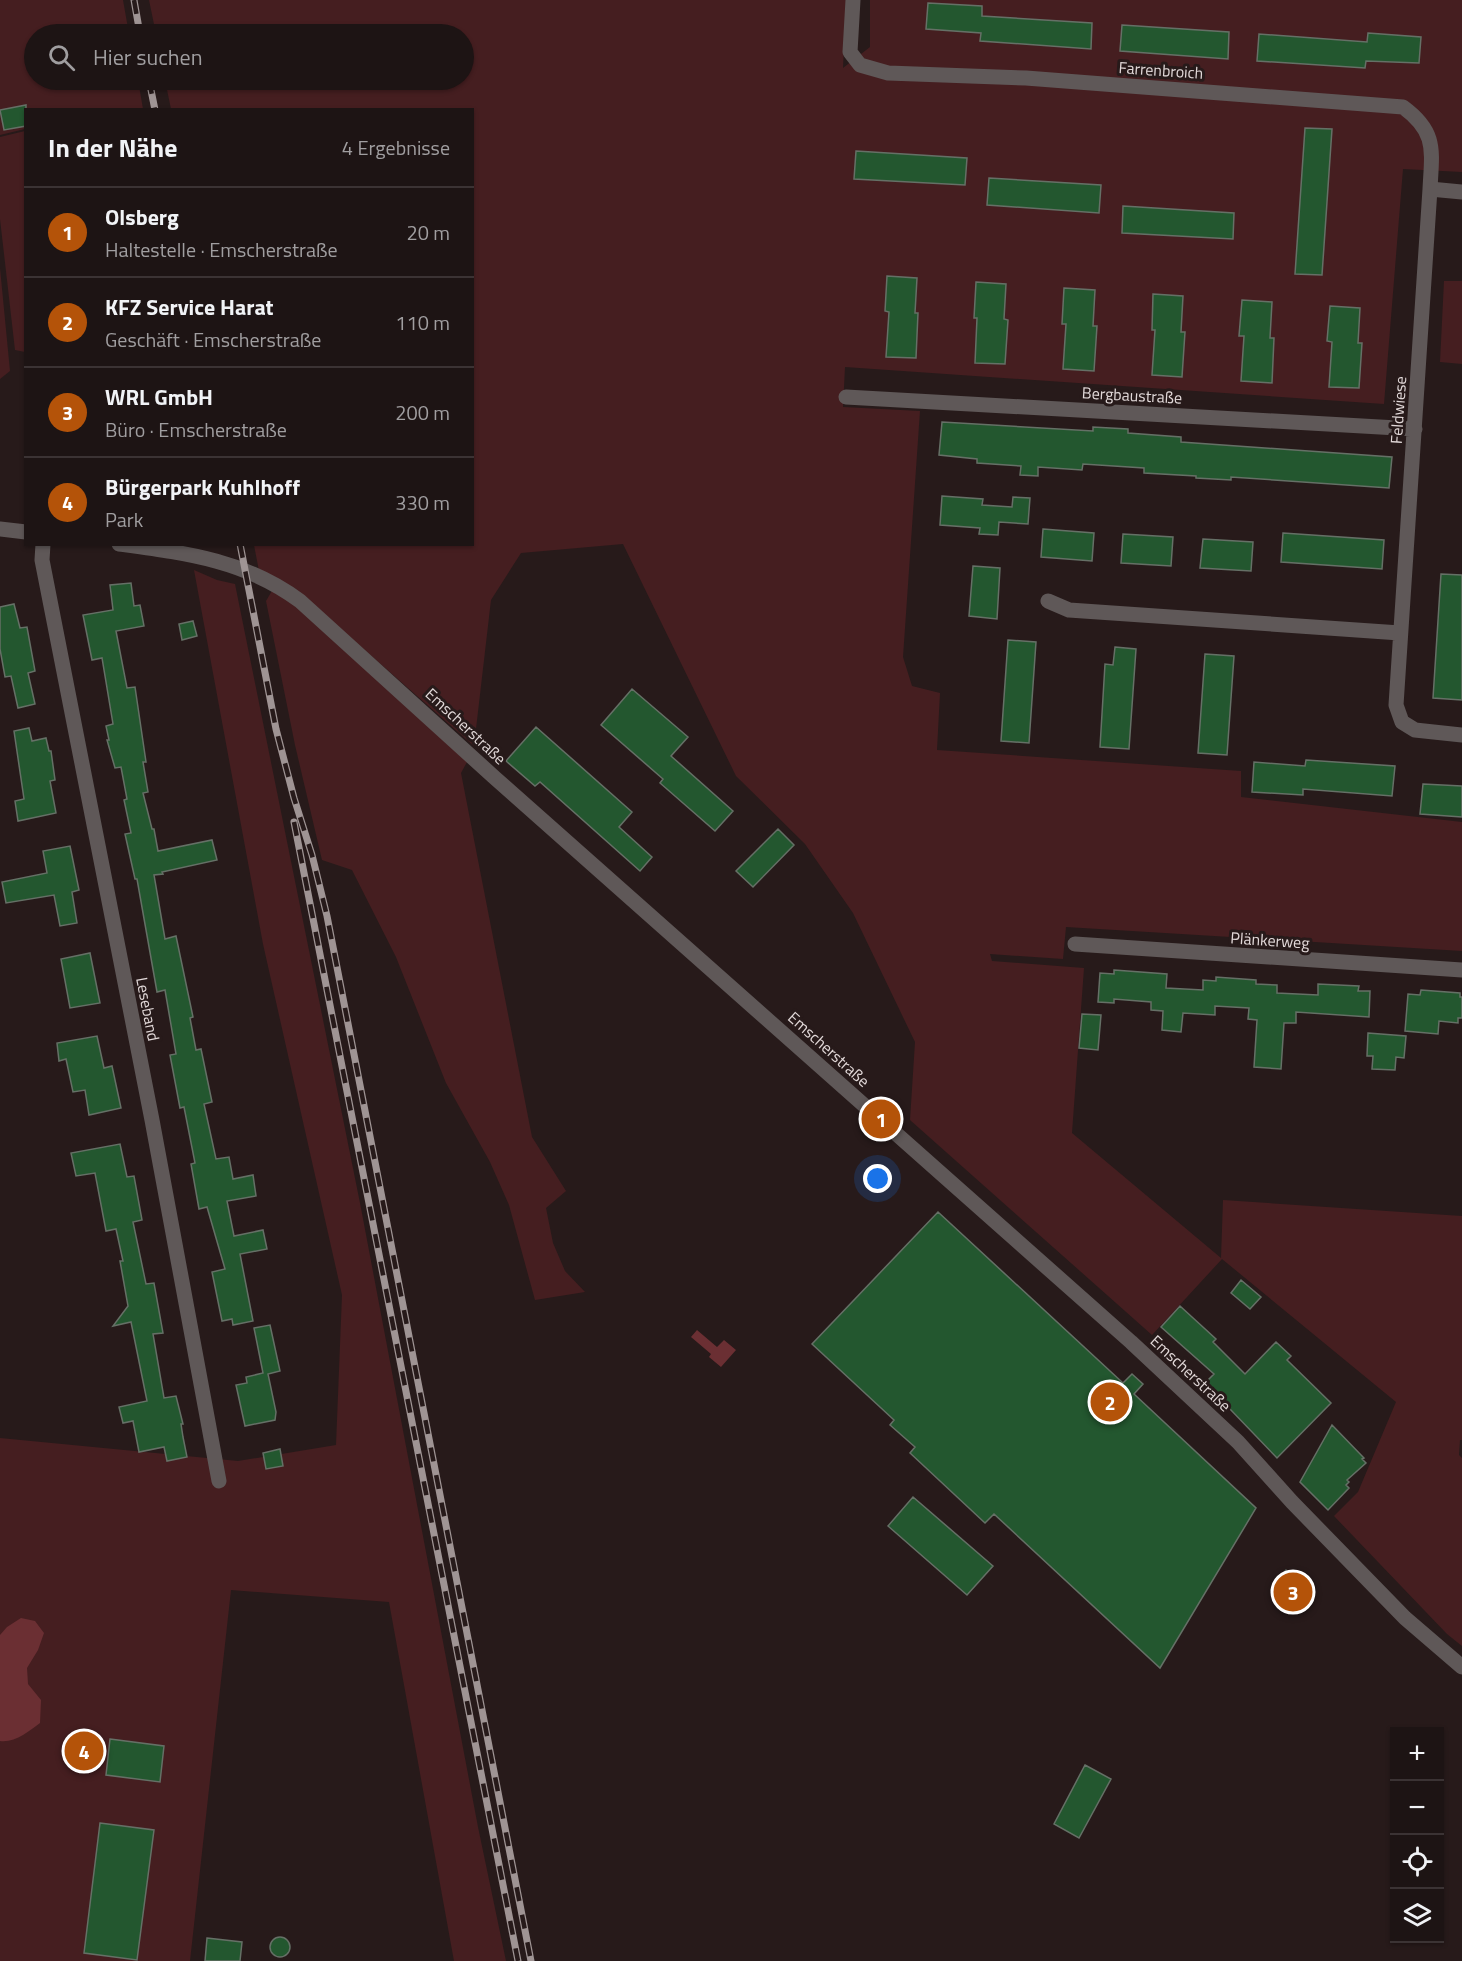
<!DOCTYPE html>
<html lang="de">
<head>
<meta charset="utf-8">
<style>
  body { margin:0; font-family:"Titillium Web",sans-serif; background:#2a2122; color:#f1f3f6 }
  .controls { position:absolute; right:18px; bottom:18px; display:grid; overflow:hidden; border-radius:0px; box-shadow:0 2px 4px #0004 }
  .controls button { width:54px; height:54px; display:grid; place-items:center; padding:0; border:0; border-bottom:2px solid #3b3334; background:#1d1414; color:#f1f3f6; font:30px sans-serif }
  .you { position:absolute; left:878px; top:1179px; width:21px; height:21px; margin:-15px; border:4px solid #fff; border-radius:50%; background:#1a73e8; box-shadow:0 0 0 9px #1a73e833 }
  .badge { display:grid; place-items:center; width:39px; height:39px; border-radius:50%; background:#b45309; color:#fff; font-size:20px; font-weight:700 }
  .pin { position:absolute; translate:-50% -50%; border:3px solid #fff; box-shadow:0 2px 6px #0006 }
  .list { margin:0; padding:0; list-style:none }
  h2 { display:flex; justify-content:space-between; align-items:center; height:78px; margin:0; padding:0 24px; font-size:26px }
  h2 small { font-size:20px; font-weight:400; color:#a09ea0 }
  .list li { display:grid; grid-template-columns:39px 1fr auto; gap:18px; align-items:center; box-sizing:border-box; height:90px; padding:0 24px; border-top:2px solid #3b3334 }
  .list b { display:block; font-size:22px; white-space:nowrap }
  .list p { margin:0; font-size:20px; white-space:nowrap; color:#a09ea0 }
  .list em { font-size:20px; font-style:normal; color:#a09ea0 }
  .icon { flex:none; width:33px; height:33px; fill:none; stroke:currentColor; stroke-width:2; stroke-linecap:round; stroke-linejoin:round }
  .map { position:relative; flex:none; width:1462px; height:1961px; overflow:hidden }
  .search { position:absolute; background:#1d1414; box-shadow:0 2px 4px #0004; left:24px; top:24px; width:450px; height:66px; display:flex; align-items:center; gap:15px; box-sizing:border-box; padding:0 21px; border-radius:33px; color:#a09ea0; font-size:22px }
  .panel { position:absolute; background:#1d1414; box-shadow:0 2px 4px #0004; left:24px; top:108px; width:450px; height:438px; border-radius:0px }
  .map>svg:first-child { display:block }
  .green { fill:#451e20 }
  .water { fill:#6b2f33 }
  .building { fill:#23572f; stroke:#657066; stroke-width:1.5 }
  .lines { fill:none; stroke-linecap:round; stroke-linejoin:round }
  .minor { stroke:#5f5858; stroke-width:15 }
  .rail-casing { stroke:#9f9494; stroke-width:7 }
  .rail { stroke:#271a1a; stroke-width:4.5; stroke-dasharray:14; stroke-linecap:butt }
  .labels { text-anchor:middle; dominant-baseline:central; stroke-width:6; stroke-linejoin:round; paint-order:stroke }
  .street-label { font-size:16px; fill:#e2d9d9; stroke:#271a1a }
</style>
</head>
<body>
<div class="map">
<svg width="1462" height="1961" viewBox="0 0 1462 1961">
  <rect width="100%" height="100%" fill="#271a1a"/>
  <path class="green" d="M 0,0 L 123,0 L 129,34 L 34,34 L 34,80 L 138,80 L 143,109 L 26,110 L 25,129 L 0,135 Z
    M 149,0 L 846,0 L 843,68 L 870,47 L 870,0 L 1462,0 L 1462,172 L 1403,169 L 1384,404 L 845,367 L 843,407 L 920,411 L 903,657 L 912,686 L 940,693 L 937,750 L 1241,771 L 1241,797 L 1462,822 L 1462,951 L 1066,927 L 1063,959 L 990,954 L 992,961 L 1084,968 L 1072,1133 L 1221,1258 L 1223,1200 L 1462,1216 L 1462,1440 L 1460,1440 L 1459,1455 L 1462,1458 L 1462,1646 L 1447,1634 L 1334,1516 L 1358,1492 L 1396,1402 L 1222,1259 L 1152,1335 L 910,1120 L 915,1042 L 853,913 L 805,844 L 736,776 L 623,544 L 521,553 L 491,600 L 474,746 L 302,595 L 259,571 L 254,545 L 472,544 L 472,110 L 171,109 L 165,80 L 464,80 L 464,34 L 156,34 Z
    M 25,131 L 26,131 L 25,352 L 15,350 L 0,219 L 0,137 Z
    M 0,268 L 10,371 L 0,379 Z
    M 1444,281 L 1462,281 L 1462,364 L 1440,362 Z
    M 194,570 L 217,580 L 235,584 L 360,1203 L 478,1827 L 506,1961 L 454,1961 L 389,1602 L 231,1590 L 190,1961 L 0,1961 L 0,1438 L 238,1461 L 336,1445 L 342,1295 L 263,944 Z
    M 273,589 L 298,606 L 467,762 L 461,773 L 532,1137 L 566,1191 L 546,1208 L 553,1243 L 565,1271 L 585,1292 L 535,1300 L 509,1205 L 490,1162 L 446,1083 L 396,957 L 352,870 L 322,860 L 295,745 L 266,601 Z"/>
  <path class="water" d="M 697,1330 L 717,1347 L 724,1340 L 736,1350 L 721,1367 L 709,1357 L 711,1354 L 691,1337 Z
    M 21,1618 L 35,1621 L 44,1633 L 38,1650 L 27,1668 L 28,1684 L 41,1700 L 40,1723 C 29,1731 15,1743 0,1741 L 0,1635 L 7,1627 Z"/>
  <path class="building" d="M 928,3 L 982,6 L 982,16 L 1092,23 L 1091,49 L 980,41 L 981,33 L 926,29 Z
    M 1122,25 L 1229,32 L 1228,59 L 1120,51 Z
    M 1368,33 L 1421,37 L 1419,63 L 1366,61 L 1365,68 L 1257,61 L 1259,34 L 1367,42 Z
    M 26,105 L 26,126 L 4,130 L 0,110 Z
    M 1305,128 L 1332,129 L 1322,275 L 1295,274 Z
    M 856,151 L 967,158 L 965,185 L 854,179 Z
    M 989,178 L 1101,185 L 1099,213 L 987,205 Z
    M 1123,206 L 1234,213 L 1233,239 L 1122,233 Z
    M 887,276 L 917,278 L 915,313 L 918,313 L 916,358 L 886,357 L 889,312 L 885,311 Z
    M 976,282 L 1006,284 L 1004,319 L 1008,320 L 1005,364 L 975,363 L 977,318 L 974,318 Z
    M 1064,288 L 1095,290 L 1093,326 L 1097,326 L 1094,371 L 1063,369 L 1066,324 L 1062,324 Z
    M 1153,294 L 1183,296 L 1181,332 L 1185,332 L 1182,377 L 1152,375 L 1155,330 L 1152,330 Z
    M 1242,300 L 1272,302 L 1270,338 L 1274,338 L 1272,383 L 1241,381 L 1244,336 L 1239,336 Z
    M 1330,306 L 1360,308 L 1358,343 L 1362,343 L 1359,388 L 1329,387 L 1332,342 L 1327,341 Z
    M 942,422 L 1093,431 L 1093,427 L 1128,429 L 1128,433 L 1181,437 L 1181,442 L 1392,457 L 1389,488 L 1231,477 L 1231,480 L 1196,478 L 1196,476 L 1144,473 L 1144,468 L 1083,464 L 1082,470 L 1038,467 L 1038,476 L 1020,475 L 1021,466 L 977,463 L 977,459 L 939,455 Z
    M 942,496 L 983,499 L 982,505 L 1012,507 L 1013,497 L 1030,498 L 1028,524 L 999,522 L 998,535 L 979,534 L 980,528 L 940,525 Z
    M 1043,529 L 1094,533 L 1092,561 L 1041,557 Z
    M 1283,533 L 1384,540 L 1382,569 L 1281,562 Z
    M 1123,534 L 1173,537 L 1171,566 L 1121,563 Z
    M 1203,539 L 1253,542 L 1251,571 L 1200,568 Z
    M 973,566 L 1000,568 L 997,619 L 969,616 Z
    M 1441,574 L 1462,575 L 1462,700 L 1433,698 Z
    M 131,583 L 134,606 L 140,605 L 144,626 L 116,631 L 127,688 L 135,687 L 146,762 L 143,762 L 148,792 L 143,793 L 152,829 L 154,829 L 158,851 L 212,840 L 217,860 L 162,872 L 163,874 L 154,875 L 165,939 L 176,936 L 193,1017 L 190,1018 L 196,1050 L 201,1049 L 212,1102 L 204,1104 L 216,1159 L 229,1157 L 233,1179 L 253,1175 L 256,1196 L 227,1201 L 234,1236 L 263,1230 L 267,1249 L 240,1254 L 253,1321 L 233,1325 L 232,1319 L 222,1321 L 212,1272 L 225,1269 L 207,1207 L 199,1209 L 191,1164 L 195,1163 L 184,1107 L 180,1108 L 170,1055 L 176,1054 L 165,990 L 157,992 L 137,879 L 135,879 L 125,834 L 131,833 L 124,800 L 127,799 L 121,767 L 115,768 L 107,740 L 109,740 L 106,726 L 113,724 L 102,658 L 92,660 L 83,615 L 113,610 L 110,585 Z
    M 14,604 L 20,628 L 27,627 L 35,671 L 28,673 L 35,704 L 18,708 L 11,676 L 5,677 L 0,649 L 0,607 Z
    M 193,621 L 197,636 L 182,640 L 179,624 Z
    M 1008,640 L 1036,642 L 1029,743 L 1001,741 Z
    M 1115,647 L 1136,649 L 1129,749 L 1100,747 L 1105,664 L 1113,665 Z
    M 1205,654 L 1234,656 L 1227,755 L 1198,753 Z
    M 632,689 L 688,737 L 671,756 L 733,811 L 715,831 L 660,783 L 663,779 L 601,725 Z
    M 536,727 L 632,812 L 619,827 L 652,857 L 640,871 L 540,782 L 535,786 L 506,761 Z
    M 29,728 L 32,741 L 46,738 L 49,751 L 51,751 L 55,780 L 50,781 L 56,813 L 18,821 L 15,801 L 24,799 L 14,731 Z
    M 1306,760 L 1395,766 L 1392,796 L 1303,789 L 1303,795 L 1252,792 L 1254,762 L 1305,766 Z
    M 1423,784 L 1462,786 L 1462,817 L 1420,814 Z
    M 778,829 L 794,845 L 753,887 L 736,871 Z
    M 70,846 L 79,890 L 72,892 L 77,923 L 60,926 L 54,895 L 6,903 L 2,882 L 47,873 L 43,851 Z
    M 90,953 L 100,1003 L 70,1008 L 61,959 Z
    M 1114,970 L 1167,974 L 1166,988 L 1203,990 L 1203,980 L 1216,981 L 1216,977 L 1256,980 L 1256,984 L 1277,985 L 1277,993 L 1318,995 L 1318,984 L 1359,986 L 1358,991 L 1370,991 L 1369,1017 L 1296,1012 L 1296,1023 L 1284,1023 L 1281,1069 L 1254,1067 L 1257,1020 L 1248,1019 L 1249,1008 L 1215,1006 L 1215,1015 L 1183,1013 L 1181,1032 L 1162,1030 L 1163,1011 L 1151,1010 L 1151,1002 L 1114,999 L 1114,1003 L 1098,1002 L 1100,973 L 1114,974 Z
    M 1421,990 L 1460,993 L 1460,997 L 1462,997 L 1462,1018 L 1458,1018 L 1458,1023 L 1439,1021 L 1438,1034 L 1405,1031 L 1408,994 L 1420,995 Z
    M 1082,1014 L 1101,1015 L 1098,1050 L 1079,1048 Z
    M 1368,1033 L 1406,1036 L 1404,1058 L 1396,1057 L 1395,1070 L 1372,1069 L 1373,1056 L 1367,1056 Z
    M 97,1036 L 104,1068 L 112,1066 L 121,1108 L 89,1115 L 85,1090 L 73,1092 L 66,1059 L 59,1061 L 57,1043 Z
    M 120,1144 L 127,1177 L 134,1176 L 142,1220 L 133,1222 L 146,1284 L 154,1283 L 163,1333 L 153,1334 L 164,1398 L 176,1396 L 183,1424 L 181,1424 L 183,1437 L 187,1457 L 167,1461 L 164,1447 L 139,1452 L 133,1421 L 123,1423 L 119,1407 L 147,1401 L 131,1322 L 113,1326 L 128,1306 L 120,1261 L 123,1261 L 116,1229 L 106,1231 L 95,1173 L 76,1176 L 71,1153 Z
    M 938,1212 L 1123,1383 L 1132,1374 L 1143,1384 L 1134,1394 L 1256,1508 L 1160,1668 L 994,1514 L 985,1523 L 910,1453 L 915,1447 L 890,1425 L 894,1420 L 812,1344 Z
    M 1241,1280 L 1261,1297 L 1250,1309 L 1231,1293 Z
    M 1180,1306 L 1216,1339 L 1213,1342 L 1245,1374 L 1276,1342 L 1291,1356 L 1287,1360 L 1331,1403 L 1277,1458 L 1205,1383 L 1214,1374 L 1161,1327 Z
    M 270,1325 L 280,1371 L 268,1374 L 276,1412 L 275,1420 L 245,1426 L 236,1385 L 247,1383 L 246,1377 L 263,1373 L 254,1328 Z
    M 1332,1425 L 1364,1458 L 1362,1459 L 1366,1463 L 1347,1480 L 1349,1482 L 1346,1485 L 1349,1488 L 1328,1510 L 1300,1482 Z
    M 280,1449 L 283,1466 L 266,1469 L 263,1453 Z
    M 913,1497 L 993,1566 L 967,1595 L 888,1526 Z
    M 1286,1570 L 1314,1594 L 1304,1610 L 1271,1590 Z
    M 110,1739 L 164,1746 L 160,1782 L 106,1775 Z
    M 1085,1765 L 1111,1779 L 1079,1838 L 1054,1824 Z
    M 100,1823 L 154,1830 L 137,1960 L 84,1953 Z
    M270 1947a10 10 0 1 1 20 0a10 10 0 1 1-20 0Z
    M 207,1938 L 242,1942 L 240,1961 L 205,1961 Z"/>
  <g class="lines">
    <path class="minor" d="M 853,0 L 850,52 L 860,65 L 888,73 L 1026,78 L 1403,107 C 1437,132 1432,150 1430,189 L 1462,192
      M 1430,189 L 1396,705 L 1402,722 L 1415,730 L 1462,735
      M 846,397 L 1415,429
      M 0,529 L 26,532
      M 43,544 L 42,560 L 152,1120 L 219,1481
      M 119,544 C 185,553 245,560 300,601 L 495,778 L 1131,1342 L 1238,1442 L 1292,1502 L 1405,1618 L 1462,1667
      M 1048,601 L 1069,610 L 1400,633
      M 1075,944 L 1462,970"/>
    <defs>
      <path id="rail" d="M 134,0 L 140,34
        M 149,80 L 155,110
        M 240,544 L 276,729 L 294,798 L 312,855 L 327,916 L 531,1961
        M 294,822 L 518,1961"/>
    </defs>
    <use href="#rail" class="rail-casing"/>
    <use href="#rail" class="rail"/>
  </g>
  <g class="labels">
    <g class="street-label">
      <text transform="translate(1161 70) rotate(4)">Farrenbroich</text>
      <text transform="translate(1132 395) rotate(3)">Bergbaustraße</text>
      <text transform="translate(1398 410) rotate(-86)">Feldwiese</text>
      <text transform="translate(466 726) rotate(43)">Emscherstraße</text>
      <text transform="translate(1270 940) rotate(4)">Plänkerweg</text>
      <text transform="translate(148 1009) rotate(79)">Leseband</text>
      <text transform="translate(829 1049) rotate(42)">Emscherstraße</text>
      <text transform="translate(1191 1373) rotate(43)">Emscherstraße</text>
    </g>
  </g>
</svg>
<div class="controls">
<button>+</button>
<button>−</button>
<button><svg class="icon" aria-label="locate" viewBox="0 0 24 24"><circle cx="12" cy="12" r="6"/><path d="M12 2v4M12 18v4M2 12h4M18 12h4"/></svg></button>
<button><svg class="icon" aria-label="layers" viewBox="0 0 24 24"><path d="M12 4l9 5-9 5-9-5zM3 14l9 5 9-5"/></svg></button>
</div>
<div class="you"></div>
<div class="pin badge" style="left:881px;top:1119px">1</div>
<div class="pin badge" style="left:1110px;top:1402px">2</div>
<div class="pin badge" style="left:1293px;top:1592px">3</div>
<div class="pin badge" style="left:84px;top:1751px">4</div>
<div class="search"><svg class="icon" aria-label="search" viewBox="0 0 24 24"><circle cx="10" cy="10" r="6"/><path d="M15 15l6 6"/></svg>Hier suchen</div>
<section class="panel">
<h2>In der Nähe<small>4 Ergebnisse</small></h2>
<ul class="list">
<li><span class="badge">1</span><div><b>Olsberg</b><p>Haltestelle · Emscherstraße</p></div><em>20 m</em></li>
<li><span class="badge">2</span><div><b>KFZ Service Harat</b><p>Geschäft · Emscherstraße</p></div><em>110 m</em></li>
<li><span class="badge">3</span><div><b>WRL GmbH</b><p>Büro · Emscherstraße</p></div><em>200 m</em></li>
<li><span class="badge">4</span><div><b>Bürgerpark Kuhlhoff</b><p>Park</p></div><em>330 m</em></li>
</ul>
</section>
</div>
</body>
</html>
